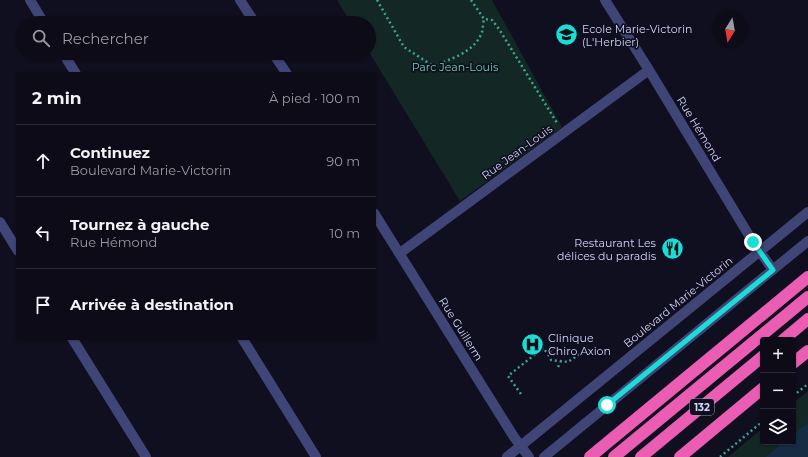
<!DOCTYPE html>
<html lang="fr">
<head>
<meta charset="utf-8">
<style>
  body { margin:0; font-family:Montserrat,sans-serif; background:#1a1924; color:#f1f3f6 }
  .controls { position:absolute; right:12px; bottom:12px; display:grid; overflow:hidden; border-radius:4px; box-shadow:0 1px 3px #0004 }
  .controls button { width:36px; height:36px; display:grid; place-items:center; padding:0; border:0; border-bottom:1px solid #2c2b36; background:#0c0b17; color:#f1f3f6; font:20px sans-serif }
  .compass { position:absolute; left:712px; top:12px; width:36px; height:36px; border-radius:50%; background:#0c0b17; box-shadow:0 1px 3px #0004; rotate:191deg }
  .stop { position:absolute; width:12px; height:12px; margin:-9px; border:3px solid #1bddd8; border-radius:50%; background:#fff }
  .stop.end { background:#1bddd8; border-color:#fff; box-shadow:0 1px 4px #0008 }
  .list { margin:0; padding:0; list-style:none }
  h2 { display:flex; justify-content:space-between; align-items:center; height:52px; margin:0; padding:0 16px; font-size:17px }
  h2 small { font-size:13px; font-weight:400; color:#9a9ba1 }
  .list li { display:grid; grid-template-columns:26px 1fr auto; gap:12px; align-items:center; box-sizing:border-box; height:72px; padding:0 16px; border-top:1px solid #2c2b36 }
  .list b { display:block; font-size:15px; white-space:nowrap }
  .list p { margin:0; font-size:13px; white-space:nowrap; color:#9a9ba1 }
  .list em { font-size:13px; font-style:normal; color:#9a9ba1 }
  .icon { flex:none; width:22px; height:22px; fill:none; stroke:currentColor; stroke-width:2; stroke-linecap:round; stroke-linejoin:round }
  .map { position:relative; flex:none; width:808px; height:457px; overflow:hidden }
  .search { position:absolute; background:#0c0b17; box-shadow:0 1px 3px #0004; left:16px; top:16px; width:360px; height:44px; display:flex; align-items:center; gap:10px; box-sizing:border-box; padding:0 14px; border-radius:22px; color:#9a9ba1; font-size:15px }
  .panel { position:absolute; background:#0c0b17; box-shadow:0 1px 3px #0004; left:16px; top:72px; width:360px; height:268px; border-radius:4px }
  .map>svg:first-child { display:block }
  .green { fill:#132825 }
  .water { fill:#152d43 }
  .lines { fill:none; stroke-linecap:round; stroke-linejoin:round }
  .path { stroke:#3ca491; stroke-width:2.5; stroke-dasharray:2 3; stroke-linecap:butt }
  .minor { stroke:#404578; stroke-width:10 }
  .highway { stroke:#eb5cb3; stroke-width:12 }
  .route { stroke:#1bddd8; stroke-width:5 }
  .labels { text-anchor:middle; dominant-baseline:central; stroke-width:3.5; stroke-linejoin:round; paint-order:stroke }
  .shield { fill:#100f1f; stroke:#9898b8; stroke-width:1 }
  .shield-label { font-size:10px; font-weight:bold; fill:#d3d3fa }
  .poi-label { font-size:11px; fill:#d3d3fa; stroke:#100f1f; text-anchor:start }
  .park-label { font-size:11px; fill:#68d0a9; stroke:#100f1f }
  .street-label { font-size:11px; fill:#d3d3fa; stroke:#100f1f }
</style>
</head>
<body>
<div class="map">
<svg width="808" height="457" viewBox="0 0 808 457">
  <rect width="100%" height="100%" fill="#100f1f"/>
  <path class="green" d="M 337,0 L 492,0 L 562,127 L 460,201 L 369,52 L 369,23 L 351,23 Z
    M 808,391 L 808,422 L 793,435 L 793,403 Z
    M 763,428 L 763,442 L 784,442 L 765,457 L 728,457 Z"/>
  <path class="water" d="M 808,422 L 808,457 L 765,457 L 784,442 L 793,442 L 793,435 Z"/>
  <g class="lines">
    <path class="path" d="M 377,0 L 404,47 L 433,66 C 451,59 475,52 482,32 C 483,28 483,23 484,19
      M 471,0 L 484,19 L 492,20 L 499,29 L 557,123
      M 553,348 L 554,350 L 548,354 L 551,360 L 568,362 L 584,351
      M 558,367 L 561,361
      M 521,394 L 508,376 L 543,348 L 548,354
      M 793,396 L 808,384
      M 720,457 L 763,421"/>
    <path class="minor" d="M 30,0 L 44,23
      M 240,0 L 255,23
      M 605,0 L 649,70 L 753,242 L 773,270
      M 63,53 L 76,74
      M 273,53 L 287,74
      M 374,213 L 514,437 L 529,457
      M 0,222 L 18,251
      M 400,253 L 649,70
      M 72,338 L 146,457
      M 242,338 L 316,457
      M 507,457 L 808,212
      M 544,457 L 808,241"/>
    <path class="highway" d="M 783,340 L 808,319
      M 793,363 L 808,351
      M 590,457 L 808,277
      M 614,457 L 808,297
      M 641,457 L 763,356
      M 680,457 L 763,388"/>
  </g>
  <g class="lines">
    <path class="route" d="M 607,405 L 773,270 L 753,242"/>
  </g>
  <defs>
    <symbol id="school-disc" viewBox="-11 -11 22 22"><circle r="9.5" fill="#1bddd8" stroke="#100f1f"/><path d="M0-5L7-2L0 1L-7-2ZM-4 1L0 2.5L4 1V4Q0 6-4 4Z" fill="#111"/></symbol>
    <symbol id="restaurant-disc" viewBox="-11 -11 22 22"><circle r="9.5" fill="#1bddd8" stroke="#100f1f"/><path d="M-5-6h1v4h1v-4h1v4h1v-4h1v5L-1.5 .5V6h-2V.5L-5-1ZM5-6V6H3V1.5H1.5Q1.5-4 5-6Z" fill="#111"/></symbol>
    <symbol id="hospital-disc" viewBox="-11 -11 22 22"><circle r="9.5" fill="#1bddd8" stroke="#100f1f"/><path d="M-5-5h3v3.5h4V-5h3V5h-3V1.5h-4V5h-3Z" fill="#111"/></symbol>
  </defs>
  <g fill-rule="evenodd">
    <use href="#school-disc" x="554" y="22" width="25" height="25"/>
    <use href="#restaurant-disc" x="660" y="236" width="25" height="25"/>
    <use href="#hospital-disc" x="520" y="332" width="25" height="25"/>
  </g>
  <g class="labels">
    <rect class="shield" x="690" y="399" width="24" height="16" rx="3"/>
    <g class="shield-label">
      <text x="702" y="407">132</text>
    </g>
    <g class="poi-label">
      <text x="582" y="29">Ecole Marie-Victorin<tspan x="582" dy="13">(L'Herbier)</tspan></text>
      <text x="656" y="243" text-anchor="end">Restaurant Les<tspan x="656" dy="13">délices du paradis</tspan></text>
      <text x="548" y="338">Clinique<tspan x="548" dy="13">Chiro Axion</tspan></text>
    </g>
    <g class="park-label">
      <text x="455" y="67">Parc Jean-Louis</text>
    </g>
    <g class="street-label">
      <text transform="translate(699 129) rotate(59)">Rue Hémond</text>
      <text transform="translate(517 152) rotate(-36)">Rue Jean-Louis</text>
      <text transform="translate(678 302) rotate(-39)">Boulevard Marie-Victorin</text>
      <text transform="translate(461 329) rotate(58)">Rue Guillerm</text>
    </g>
  </g>
</svg>
<div class="controls">
<button>+</button>
<button>−</button>
<button><svg class="icon" aria-label="layers" viewBox="0 0 24 24"><path d="M12 4l9 5-9 5-9-5zM3 14l9 5 9-5"/></svg></button>
</div>
<svg class="compass" viewBox="-18 -18 36 36"><path d="M0-13l5 13h-10z" fill="#e53935"/><path d="M0 13l5-13h-10z" fill="#9a9ba1"/></svg>
<div class="stop" style="left:607px;top:405px"></div>
<div class="stop end" style="left:753px;top:242px"></div>
<div class="search"><svg class="icon" aria-label="search" viewBox="0 0 24 24"><circle cx="10" cy="10" r="6"/><path d="M15 15l6 6"/></svg>Rechercher</div>
<section class="panel">
<h2>2 min<small>À pied · 100 m</small></h2>
<ul class="list">
<li><svg class="icon" aria-label="ahead" viewBox="0 0 24 24"><path d="M12 20V5M6 11l6-6 6 6"/></svg><div><b>Continuez</b><p>Boulevard Marie-Victorin</p></div><em>90 m</em></li>
<li><svg class="icon" aria-label="left" viewBox="0 0 24 24"><path d="M17 20v-9H6M10 6l-5 5 5 5"/></svg><div><b>Tournez à gauche</b><p>Rue Hémond</p></div><em>10 m</em></li>
<li><svg class="icon" aria-label="arrive" viewBox="0 0 24 24"><path d="M6 21V4h12l-3 4 3 4H6"/></svg><div><b>Arrivée à destination</b></div></li>
</ul>
</section>
</div>
</body>
</html>
